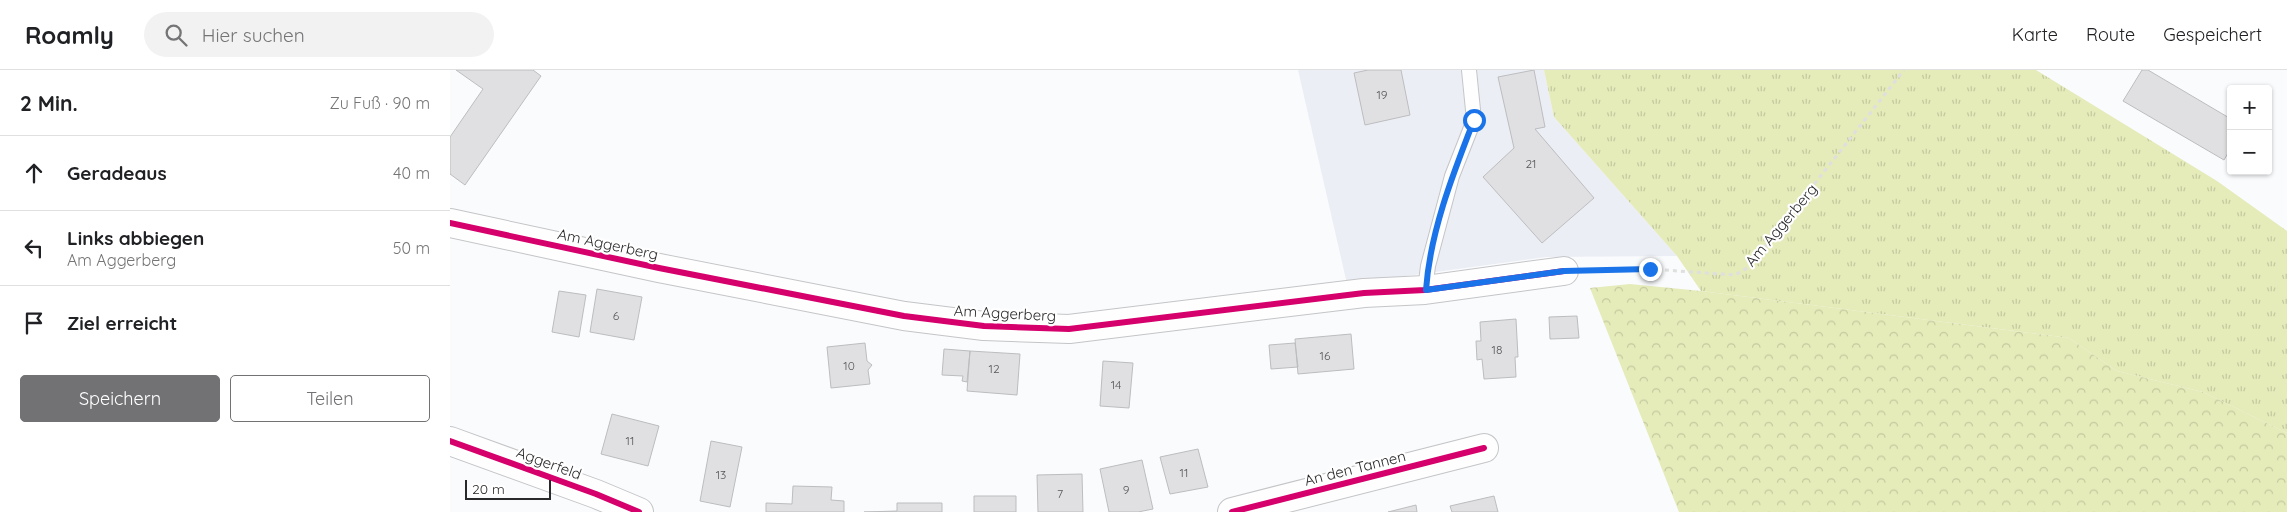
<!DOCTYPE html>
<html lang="de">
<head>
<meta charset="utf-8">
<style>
  body { margin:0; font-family:Quicksand,sans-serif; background:#f2f2f2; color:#202124 }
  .controls { position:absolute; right:15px; top:15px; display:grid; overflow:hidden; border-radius:5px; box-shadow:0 1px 4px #0004 }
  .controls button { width:45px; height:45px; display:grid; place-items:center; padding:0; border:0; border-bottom:1px solid #e0e0e0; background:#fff; color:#202124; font:25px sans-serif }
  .scale { position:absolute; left:15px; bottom:12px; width:86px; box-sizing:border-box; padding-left:5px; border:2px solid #29292c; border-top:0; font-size:14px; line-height:18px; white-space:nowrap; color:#29292c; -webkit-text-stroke:4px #fff; paint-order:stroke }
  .stop { position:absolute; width:15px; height:15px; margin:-11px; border:4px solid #1a73e8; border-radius:50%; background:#fff }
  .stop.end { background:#1a73e8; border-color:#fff; box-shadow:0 1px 5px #0008 }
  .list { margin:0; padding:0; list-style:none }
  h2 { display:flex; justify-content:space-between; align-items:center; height:65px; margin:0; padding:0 20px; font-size:21px }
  h2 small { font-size:16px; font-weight:400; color:#757577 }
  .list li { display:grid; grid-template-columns:32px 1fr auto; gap:15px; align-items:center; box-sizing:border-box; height:75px; padding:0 20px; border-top:1px solid #e0e0e0 }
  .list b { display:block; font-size:19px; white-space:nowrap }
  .list p { margin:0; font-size:16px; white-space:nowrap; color:#757577 }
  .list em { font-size:16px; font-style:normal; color:#757577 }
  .actions { display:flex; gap:10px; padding:15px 20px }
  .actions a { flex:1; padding:11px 0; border:1px solid #727275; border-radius:5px; text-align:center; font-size:18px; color:#727275 }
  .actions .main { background:#727275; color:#fff }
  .icon { flex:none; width:28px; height:28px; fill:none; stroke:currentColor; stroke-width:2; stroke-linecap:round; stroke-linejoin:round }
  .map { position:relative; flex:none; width:1837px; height:442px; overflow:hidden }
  header { display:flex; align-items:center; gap:30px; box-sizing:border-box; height:70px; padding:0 25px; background:#fff; border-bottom:1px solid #e0e0e0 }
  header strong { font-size:24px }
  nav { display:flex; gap:28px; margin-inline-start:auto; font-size:18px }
  .search { width:350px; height:45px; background:#f2f2f2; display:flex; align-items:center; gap:12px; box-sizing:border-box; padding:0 18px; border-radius:28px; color:#757577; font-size:19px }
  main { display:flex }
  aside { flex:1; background:#fff }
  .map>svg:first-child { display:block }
  .built { fill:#eceef5 }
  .grass { fill:url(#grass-tufts) }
  .forest { fill:url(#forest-crowns) }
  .building { fill:#e0e0e2; stroke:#bcbdbf }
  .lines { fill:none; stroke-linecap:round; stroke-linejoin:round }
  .lane-casing { stroke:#c4c5c7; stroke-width:16 }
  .street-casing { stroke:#c4c5c7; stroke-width:30 }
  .path { stroke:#dfdfdf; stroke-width:3; stroke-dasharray:4 4; stroke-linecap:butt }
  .lane { stroke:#fefeff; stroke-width:14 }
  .street { stroke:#fefeff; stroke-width:28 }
  .cycleway-casing { stroke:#fff; stroke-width:9 }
  .cycleway { stroke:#d6006c; stroke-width:6 }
  .route { stroke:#1a73e8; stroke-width:6 }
  .labels { text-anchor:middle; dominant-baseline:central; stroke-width:4.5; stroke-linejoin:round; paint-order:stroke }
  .number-label { font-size:12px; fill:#57575a }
  .street-label { font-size:15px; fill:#29292c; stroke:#fff }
</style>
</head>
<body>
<header>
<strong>Roamly</strong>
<div class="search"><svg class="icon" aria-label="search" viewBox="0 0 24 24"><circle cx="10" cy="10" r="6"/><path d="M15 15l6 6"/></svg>Hier suchen</div>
<nav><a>Karte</a><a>Route</a><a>Gespeichert</a></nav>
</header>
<main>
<aside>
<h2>2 Min.<small>Zu Fuß · 90 m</small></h2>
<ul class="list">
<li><svg class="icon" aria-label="ahead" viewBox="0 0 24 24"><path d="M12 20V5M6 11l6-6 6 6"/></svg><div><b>Geradeaus</b></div><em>40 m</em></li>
<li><svg class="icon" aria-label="left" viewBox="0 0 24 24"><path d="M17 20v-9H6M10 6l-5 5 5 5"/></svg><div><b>Links abbiegen</b><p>Am Aggerberg</p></div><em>50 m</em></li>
<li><svg class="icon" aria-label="arrive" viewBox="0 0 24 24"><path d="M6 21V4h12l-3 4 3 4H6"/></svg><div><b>Ziel erreicht</b></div></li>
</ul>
<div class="actions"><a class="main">Speichern</a><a>Teilen</a></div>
</aside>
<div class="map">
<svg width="1837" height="442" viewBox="0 0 1837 442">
  <defs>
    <pattern id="grass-tufts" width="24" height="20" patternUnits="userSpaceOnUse" patternTransform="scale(1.25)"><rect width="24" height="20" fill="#e5ebb9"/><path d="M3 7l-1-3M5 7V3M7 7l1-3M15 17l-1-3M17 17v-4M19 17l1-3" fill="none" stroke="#c4ca9f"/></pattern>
    <pattern id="forest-crowns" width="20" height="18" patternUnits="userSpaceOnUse" patternTransform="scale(1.25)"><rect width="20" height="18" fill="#e5ebb9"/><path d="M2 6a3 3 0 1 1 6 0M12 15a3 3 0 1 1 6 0" fill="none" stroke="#c4ca9f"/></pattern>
  </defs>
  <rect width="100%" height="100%" fill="#fafbfd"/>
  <path class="built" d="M 848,0 L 1094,0 L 1104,47 L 1227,186 L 1096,187 L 897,214 Z"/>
  <path class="grass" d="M 1094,0 L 1586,0 L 1767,111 L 1837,161 L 1837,363 L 1753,322 L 1667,301 L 1619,268 L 1251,221 L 1227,186 L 1104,47 Z"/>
  <path class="forest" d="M 1180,214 L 1251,221 L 1619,268 L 1667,301 L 1753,322 L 1837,363 L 1837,442 L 1229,442 L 1140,218 Z"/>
  <path class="building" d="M 6,0 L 83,0 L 91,6 L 15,115 L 0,104 L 0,67 L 33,19 Z
    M 918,0 L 951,0 L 960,45 L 915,55 L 904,3 Z
    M 1084,0 L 1095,57 L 1085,59 L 1144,128 L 1092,173 L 1033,107 L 1064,78 L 1048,7 Z
    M 1692,0 L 1698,0 L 1781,49 L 1781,78 L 1774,90 L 1673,31 Z
    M 147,219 L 192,227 L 184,270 L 140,262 Z
    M 109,221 L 136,225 L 129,267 L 102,262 Z
    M 1127,246 L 1129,268 L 1100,269 L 1099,247 Z
    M 1066,249 L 1068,287 L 1065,287 L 1066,307 L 1034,309 L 1032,289 L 1027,290 L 1026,271 L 1031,271 L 1030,252 Z
    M 901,264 L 904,299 L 848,304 L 845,269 Z
    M 415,273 L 417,291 L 422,295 L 418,300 L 420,314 L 381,318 L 377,277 Z
    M 845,273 L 848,297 L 821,299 L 819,275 Z
    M 494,279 L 520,281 L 517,312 L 512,311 L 513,306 L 492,305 Z
    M 520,281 L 570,284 L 567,325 L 517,321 Z
    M 653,291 L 683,293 L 679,338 L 650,336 Z
    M 162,344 L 209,356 L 198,396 L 151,384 Z
    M 261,371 L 292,377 L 280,437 L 250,431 Z
    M 748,379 L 758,417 L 720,424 L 710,387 Z
    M 692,390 L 703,439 L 688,442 L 659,442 L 650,399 Z
    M 632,404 L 633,442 L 588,442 L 587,405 Z
    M 343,416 L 382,417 L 381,430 L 394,431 L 394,442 L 316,442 L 316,433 L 342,434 Z
    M 524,426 L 566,426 L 566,442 L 524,442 Z
    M 1044,426 L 1048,442 L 1002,442 L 1000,436 Z
    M 447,433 L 492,433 L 492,442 L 414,442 L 447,441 Z
    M 966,435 L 967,442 L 938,442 Z"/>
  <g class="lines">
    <defs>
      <path id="lane" d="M 975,220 L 978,196 L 1002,106 L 1024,50 L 1019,0"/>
      <path id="street" d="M 0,153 L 209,198 L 454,246 L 534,256 L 619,259 L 914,223 L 975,220 L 1114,201
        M 0,371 L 146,424 L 189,442
        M 782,442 L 1034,378"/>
    </defs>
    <use href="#lane" class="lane-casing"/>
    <use href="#street" class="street-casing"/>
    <path class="path" d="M 1143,200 L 1200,199 L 1285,205 L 1299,197 L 1454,0"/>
    <use href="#lane" class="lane"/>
    <use href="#street" class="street"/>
    <defs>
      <path id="cycleway" d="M 0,153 L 209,198 L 454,246 L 534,256 L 619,259 L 914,223 L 975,220 L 1114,201
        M 0,371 L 146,424 L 189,442
        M 782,442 L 1034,378"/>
    </defs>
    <use href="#cycleway" class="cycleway-casing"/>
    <use href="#cycleway" class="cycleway"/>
  </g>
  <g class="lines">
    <path class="route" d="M 1024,50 C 1003,104 980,162 976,220 L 1114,201 L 1200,199"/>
  </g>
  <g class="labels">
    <g class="number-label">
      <text x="932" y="24">19</text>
      <text x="1081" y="93">21</text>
      <text x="166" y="245">6</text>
      <text x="1047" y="279">18</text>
      <text x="875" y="285">16</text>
      <text x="399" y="295">10</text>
      <text x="544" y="298">12</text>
      <text x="666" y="314">14</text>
      <text x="180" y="370">11</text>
      <text x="734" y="402">11</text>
      <text x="271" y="404">13</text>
      <text x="676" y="419">9</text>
      <text x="610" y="423">7</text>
    </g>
    <g class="street-label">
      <text transform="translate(1331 155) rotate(-50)">Am Aggerberg</text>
      <text transform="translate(158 174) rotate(12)">Am Aggerberg</text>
      <text transform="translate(555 243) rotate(3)">Am Aggerberg</text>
      <text transform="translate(99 393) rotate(20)">Aggerfeld</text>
      <text transform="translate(905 398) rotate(-14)">An den Tannen</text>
    </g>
  </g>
</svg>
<div class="controls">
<button>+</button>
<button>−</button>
</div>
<div class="scale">20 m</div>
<div class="stop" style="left:1024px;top:50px"></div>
<div class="stop end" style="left:1200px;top:199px"></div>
</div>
</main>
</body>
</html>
